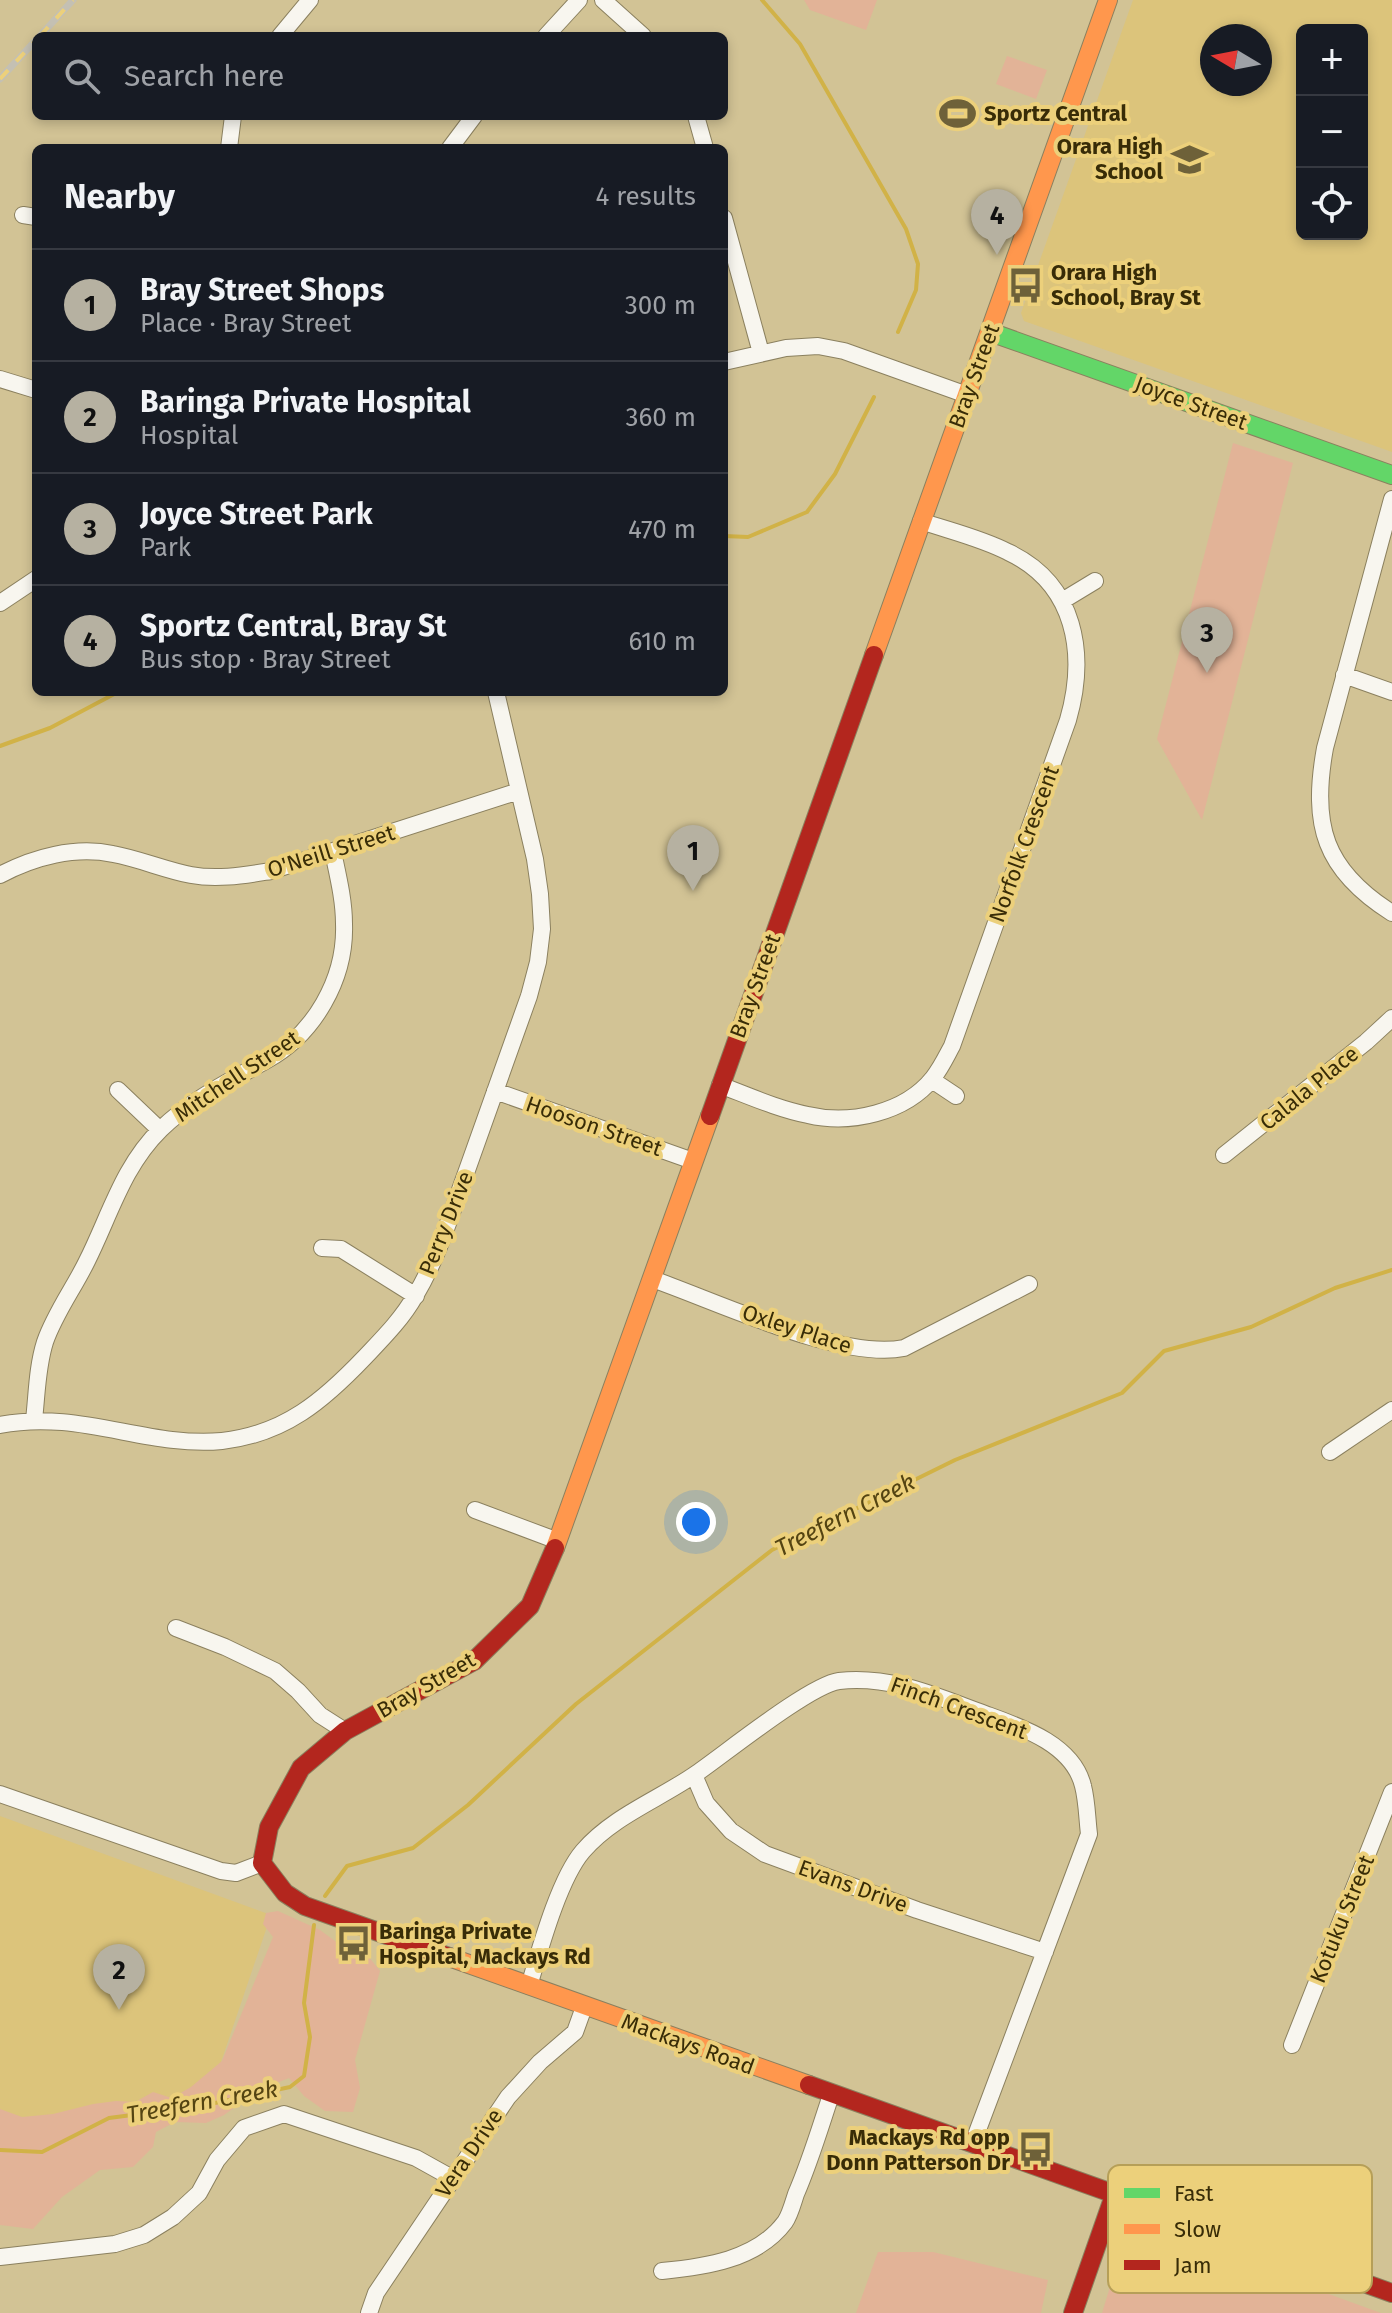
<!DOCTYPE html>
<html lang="en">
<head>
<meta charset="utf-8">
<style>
  body { margin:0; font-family:"Fira Sans",sans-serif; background:#242831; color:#f1f3f6 }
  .controls { position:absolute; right:24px; top:24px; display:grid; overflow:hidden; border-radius:12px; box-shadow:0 4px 12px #0003 }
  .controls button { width:72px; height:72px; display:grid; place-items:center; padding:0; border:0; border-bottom:2px solid #363941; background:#171b24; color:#f1f3f6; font:40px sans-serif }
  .compass { position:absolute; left:1200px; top:24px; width:72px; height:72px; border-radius:50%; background:#171b24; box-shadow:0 4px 12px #0003; rotate:280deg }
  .you { position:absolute; left:696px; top:1522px; width:28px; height:28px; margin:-20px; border:6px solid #fff; border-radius:50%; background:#1a73e8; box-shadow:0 0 0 12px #1a73e833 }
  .badge { display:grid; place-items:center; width:52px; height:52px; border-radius:50%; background:#b6b1a1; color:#111; font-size:26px; font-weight:700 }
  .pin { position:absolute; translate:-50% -66px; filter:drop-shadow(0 2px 4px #0008) }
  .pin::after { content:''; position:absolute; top:42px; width:28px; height:24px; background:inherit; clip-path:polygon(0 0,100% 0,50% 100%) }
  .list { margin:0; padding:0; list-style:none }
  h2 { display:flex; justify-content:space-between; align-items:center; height:104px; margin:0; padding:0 32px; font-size:34px }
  h2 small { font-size:26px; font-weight:400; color:#9ea1a6 }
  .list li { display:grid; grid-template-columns:52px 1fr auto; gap:24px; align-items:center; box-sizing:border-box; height:112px; padding:0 32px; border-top:2px solid #363941 }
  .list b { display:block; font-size:30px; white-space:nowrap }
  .list p { margin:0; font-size:26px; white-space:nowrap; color:#9ea1a6 }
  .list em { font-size:26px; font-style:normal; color:#9ea1a6 }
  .icon { flex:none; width:44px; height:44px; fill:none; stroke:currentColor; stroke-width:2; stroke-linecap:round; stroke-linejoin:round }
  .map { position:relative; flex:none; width:1392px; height:2313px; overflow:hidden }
  .search { position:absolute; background:#171b24; box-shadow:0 4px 12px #0003; left:32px; top:32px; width:696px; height:88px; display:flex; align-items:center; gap:20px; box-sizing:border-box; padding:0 28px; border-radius:12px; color:#9ea1a6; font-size:30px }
  .panel { position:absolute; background:#171b24; box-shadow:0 4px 12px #0003; left:32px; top:144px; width:696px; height:552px; border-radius:12px }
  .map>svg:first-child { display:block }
  .built { fill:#dcc47b; fill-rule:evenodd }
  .green { fill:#e2b397 }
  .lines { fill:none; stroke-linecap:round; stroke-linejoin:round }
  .stream { stroke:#d1b247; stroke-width:4 }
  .street-casing { stroke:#8b805f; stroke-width:18 }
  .fast-casing { stroke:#8b805f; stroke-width:20 }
  .slow-casing { stroke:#8b805f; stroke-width:20 }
  .jam-casing { stroke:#8b805f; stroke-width:20 }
  .street { stroke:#f8f6ef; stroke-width:16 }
  .fast { stroke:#63d668; stroke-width:18 }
  .slow { stroke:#ff974d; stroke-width:18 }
  .jam { stroke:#b3261e; stroke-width:18 }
  .rail-casing { stroke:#c4c0b3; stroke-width:7 }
  .rail { stroke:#ecd07b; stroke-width:4; stroke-dasharray:12; stroke-linecap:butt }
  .labels { text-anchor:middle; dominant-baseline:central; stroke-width:8; stroke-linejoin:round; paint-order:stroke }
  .poi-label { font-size:22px; font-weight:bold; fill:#382c07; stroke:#ecd07b; text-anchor:start }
  .street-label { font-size:22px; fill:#382c07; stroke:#ecd07b }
  .water-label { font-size:24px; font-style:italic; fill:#544412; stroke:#ecd07b }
  .key { fill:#ecd07b; stroke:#b69f58; stroke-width:2 }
  .key-label { font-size:22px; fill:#382c07 }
</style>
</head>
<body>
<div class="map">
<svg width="1392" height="2313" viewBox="0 0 1392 2313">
  <rect width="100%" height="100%" fill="#d2c395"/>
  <path class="built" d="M 1133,0 L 1392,0 L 1392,452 L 1024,321 L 1021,313 ZM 1302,30 L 1362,30 L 1362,234 L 1302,234 ZM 1212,36 L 1260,36 L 1260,84 L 1212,84 Z
    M 0,1816 L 271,1915 L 206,2106 L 0,2120 Z"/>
  <path class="green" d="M 804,0 L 877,0 L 866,30 L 810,10 Z
    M 1007,56 L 1047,70 L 1036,99 L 996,84 Z
    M 1233,443 L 1293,463 L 1202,820 L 1157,739 Z
    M 278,1911 L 320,1930 L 339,1944 L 364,1951 L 380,1971 L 355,2060 L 360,2088 L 353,2112 L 325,2111 L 304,2096 L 289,2078 L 259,2090 L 224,2115 L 206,2123 L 175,2122 L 156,2132 L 153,2147 L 133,2167 L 100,2170 L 62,2197 L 33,2229 L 0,2225 L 0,2109 L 22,2117 L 53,2114 L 93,2104 L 116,2101 L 135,2102 L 153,2092 L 172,2098 L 191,2087 L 222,2061 L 273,1937 L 263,1924 L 266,1913 Z
    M 1130,2222 L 1381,2313 L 1102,2313 Z
    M 878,2252 L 933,2252 L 1048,2280 L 1041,2313 L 856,2313 Z"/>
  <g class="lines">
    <path class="stream" d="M 762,0 L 800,44 L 906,229 L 918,264 L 916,290 L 898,332
      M 724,536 L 748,537 L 807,512 L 835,474 L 874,397
      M 0,746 L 50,728 L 118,692
      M 325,1896 L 347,1866 L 413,1848 L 468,1805 L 576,1704 L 772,1550 L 955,1460 L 1122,1393 L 1164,1351 L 1251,1327 L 1335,1288 L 1392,1270
      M 0,2150 L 42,2152 L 109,2118 L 201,2106 L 290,2087 L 304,2076 L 310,2037 L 304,2003 L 314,1925"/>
    <defs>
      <path id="street" d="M 603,0 L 643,36
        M 280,36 L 310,0
        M 546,36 L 579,0
        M 696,116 L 705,148
        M 229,148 L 233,116
        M 450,148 L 474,116
        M 23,215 L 36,217
        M 724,218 L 761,353
        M 724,362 L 786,348 L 818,346 L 844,351 L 967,395
        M 0,379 L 36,390
        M 1392,499 L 1325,748 C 1311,825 1324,870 1392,913
        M 1062,601 L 1095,581
        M 0,603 L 36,579
        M 1344,675 L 1392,692
        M 0,875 C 34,857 75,846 113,854 C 140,859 165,870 191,875 C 218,880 245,875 271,871 L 519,791
        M 932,1080 L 956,1096
        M 720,1085 C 749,1096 778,1109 808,1115 C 850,1125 905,1113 933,1078 C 941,1068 946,1057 952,1046 L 1068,720 C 1087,654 1076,584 1008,552 C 981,538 950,531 921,521
        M 118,1090 L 160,1130
        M 495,1091 L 693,1161
        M 1224,1155 L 1366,1042 L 1392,1018
        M 322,1248 L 341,1249 L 416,1296
        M 652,1279 C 716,1301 840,1361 904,1348 L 1029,1284
        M 34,1420 C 37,1394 37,1367 45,1342 C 55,1313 74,1288 87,1261 C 110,1215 123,1166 161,1129 C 192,1099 230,1081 267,1060 C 314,1034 346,979 344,924 C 344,900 338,876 333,852
        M 0,1425 C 79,1409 147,1448 222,1441 C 285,1434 324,1400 365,1357 C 383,1338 402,1319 415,1296 C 438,1258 451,1214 466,1173 C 487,1114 508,1055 529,996 L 538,962 L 542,929 L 540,894 L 535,859 L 496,692
        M 1330,1452 L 1392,1410
        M 475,1510 L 558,1541
        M 176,1628 L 225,1647 L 275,1671 L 298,1691 L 320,1715 L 345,1731
        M 694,1775 L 706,1803 L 731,1831 L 765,1854 L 917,1910 L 1045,1952
        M 0,1794 L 221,1871 L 236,1873 L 262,1863
        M 529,1986 C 540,1949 559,1879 583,1851 C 613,1816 660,1799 697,1773 C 726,1753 810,1685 839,1681 C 891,1675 938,1697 985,1714 C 1021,1727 1073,1744 1083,1786 C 1087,1801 1087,1818 1089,1834 L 973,2143
        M 1292,2045 L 1392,1792
        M 0,2257 L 115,2244 L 144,2235 L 173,2217 L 199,2193 L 217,2160 L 244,2128 L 284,2114 L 416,2158 L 452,2178
        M 662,2271 C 704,2267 757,2260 785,2222 C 790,2215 793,2203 796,2194 C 810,2162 820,2128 831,2095
        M 369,2313 L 376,2293 L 508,2097 L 540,2062 L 575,2032 L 584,2007"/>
      <path id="fast" d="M 990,332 L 1392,475"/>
      <path id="slow" d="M 874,655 L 1108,0
        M 555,1548 L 710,1116
        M 449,1957 L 809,2085"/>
      <path id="jam" d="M 710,1116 L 874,655
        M 449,1957 L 305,1906 L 285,1893 L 262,1863 L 269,1827 L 301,1768 L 345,1731 L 474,1661 L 530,1606 L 555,1548
        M 809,2085 L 1392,2293
        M 1073,2313 L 1115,2193"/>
    </defs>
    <use href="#street" class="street-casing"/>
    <use href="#fast" class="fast-casing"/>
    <use href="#slow" class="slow-casing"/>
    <use href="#jam" class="jam-casing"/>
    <use href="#street" class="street"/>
    <use href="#fast" class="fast"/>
    <use href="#slow" class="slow"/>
    <use href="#jam" class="jam"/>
    <defs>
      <path id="rail" d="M 40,36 L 73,0
        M 0,79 L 36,40"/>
    </defs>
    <use href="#rail" class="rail-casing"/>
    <use href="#rail" class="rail"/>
  </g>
  <defs>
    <symbol id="stadium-bare" viewBox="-9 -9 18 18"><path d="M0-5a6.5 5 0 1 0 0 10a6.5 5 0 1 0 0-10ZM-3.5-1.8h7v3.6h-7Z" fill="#6e6139" stroke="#ecd07b" stroke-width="2.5" paint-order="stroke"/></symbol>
    <symbol id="school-bare" viewBox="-9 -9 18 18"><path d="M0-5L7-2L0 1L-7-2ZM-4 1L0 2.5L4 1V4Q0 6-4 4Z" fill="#6e6139" stroke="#ecd07b" stroke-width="2.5" paint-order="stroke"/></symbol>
    <symbol id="bus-bare" viewBox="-9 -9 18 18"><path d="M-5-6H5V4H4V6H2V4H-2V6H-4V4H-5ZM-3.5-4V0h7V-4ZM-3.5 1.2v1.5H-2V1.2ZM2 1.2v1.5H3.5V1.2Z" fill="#6e6139" stroke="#ecd07b" stroke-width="2.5" paint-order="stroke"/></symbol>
  </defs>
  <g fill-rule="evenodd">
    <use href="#stadium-bare" x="932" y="88" width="51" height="51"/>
    <use href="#school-bare" x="1164" y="134" width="51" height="51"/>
    <use href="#bus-bare" x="1000" y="260" width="51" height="51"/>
    <use href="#bus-bare" x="328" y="1918" width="51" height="51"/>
    <use href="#bus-bare" x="1010" y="2124" width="51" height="51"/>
  </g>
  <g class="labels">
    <g class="poi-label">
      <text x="984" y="113">Sportz Central</text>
      <text x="1163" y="146" text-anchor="end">Orara High<tspan x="1163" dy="25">School</tspan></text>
      <text x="1051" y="272">Orara High<tspan x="1051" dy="25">School, Bray St</tspan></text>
      <text x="379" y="1931">Baringa Private<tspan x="379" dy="25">Hospital, Mackays Rd</tspan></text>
      <text x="1010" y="2137" text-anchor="end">Mackays Rd opp<tspan x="1010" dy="25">Donn Patterson Dr</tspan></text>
    </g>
    <g class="street-label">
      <text transform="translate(974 376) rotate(-70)">Bray Street</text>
      <text transform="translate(1191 403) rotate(20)">Joyce Street</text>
      <text transform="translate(1024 844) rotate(-70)">Norfolk Crescent</text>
      <text transform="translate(331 851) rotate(-17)">O'Neill Street</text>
      <text transform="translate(755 986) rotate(-70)">Bray Street</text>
      <text transform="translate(237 1076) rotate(-34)">Mitchell Street</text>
      <text transform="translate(1309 1088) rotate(-39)">Calala Place</text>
      <text transform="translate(594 1126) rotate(19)">Hooson Street</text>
      <text transform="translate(446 1223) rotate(-68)">Perry Drive</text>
      <text transform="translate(797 1329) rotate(18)">Oxley Place</text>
      <text transform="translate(426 1685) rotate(-30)">Bray Street</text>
      <text transform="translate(959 1708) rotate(20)">Finch Crescent</text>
      <text transform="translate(853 1886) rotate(20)">Evans Drive</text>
      <text transform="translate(1342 1919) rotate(-68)">Kotuku Street</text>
      <text transform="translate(688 2044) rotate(20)">Mackays Road</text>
      <text transform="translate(469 2153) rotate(-56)">Vera Drive</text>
    </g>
    <g class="water-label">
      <text transform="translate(845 1515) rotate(-27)">Treefern Creek</text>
      <text transform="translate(202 2102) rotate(-10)">Treefern Creek</text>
    </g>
  </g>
  <rect x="1108" y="2165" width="264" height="128" rx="12" class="key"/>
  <rect x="1124" y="2188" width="36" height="10" fill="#63d668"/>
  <rect x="1124" y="2224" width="36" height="10" fill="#ff974d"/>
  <rect x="1124" y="2260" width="36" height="10" fill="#b3261e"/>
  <g class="key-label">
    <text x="1174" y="2201">Fast</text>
    <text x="1174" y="2237">Slow</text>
    <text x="1174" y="2273">Jam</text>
  </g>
</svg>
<div class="controls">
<button>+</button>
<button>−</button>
<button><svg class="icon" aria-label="locate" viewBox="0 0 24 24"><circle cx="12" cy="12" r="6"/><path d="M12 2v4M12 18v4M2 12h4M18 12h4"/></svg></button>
</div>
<svg class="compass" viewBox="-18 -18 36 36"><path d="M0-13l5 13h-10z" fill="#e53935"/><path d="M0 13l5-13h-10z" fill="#9ea1a6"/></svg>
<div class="you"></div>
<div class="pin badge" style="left:693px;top:891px">1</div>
<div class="pin badge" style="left:119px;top:2010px">2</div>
<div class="pin badge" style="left:1207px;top:673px">3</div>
<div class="pin badge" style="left:997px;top:255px">4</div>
<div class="search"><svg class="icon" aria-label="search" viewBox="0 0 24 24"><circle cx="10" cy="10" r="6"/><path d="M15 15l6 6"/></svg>Search here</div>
<section class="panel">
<h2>Nearby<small>4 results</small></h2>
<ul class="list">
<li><span class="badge">1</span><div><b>Bray Street Shops</b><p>Place · Bray Street</p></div><em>300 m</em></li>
<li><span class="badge">2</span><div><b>Baringa Private Hospital</b><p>Hospital</p></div><em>360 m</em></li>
<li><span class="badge">3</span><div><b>Joyce Street Park</b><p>Park</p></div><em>470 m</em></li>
<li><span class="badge">4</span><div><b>Sportz Central, Bray St</b><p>Bus stop · Bray Street</p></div><em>610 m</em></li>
</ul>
</section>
</div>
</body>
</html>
